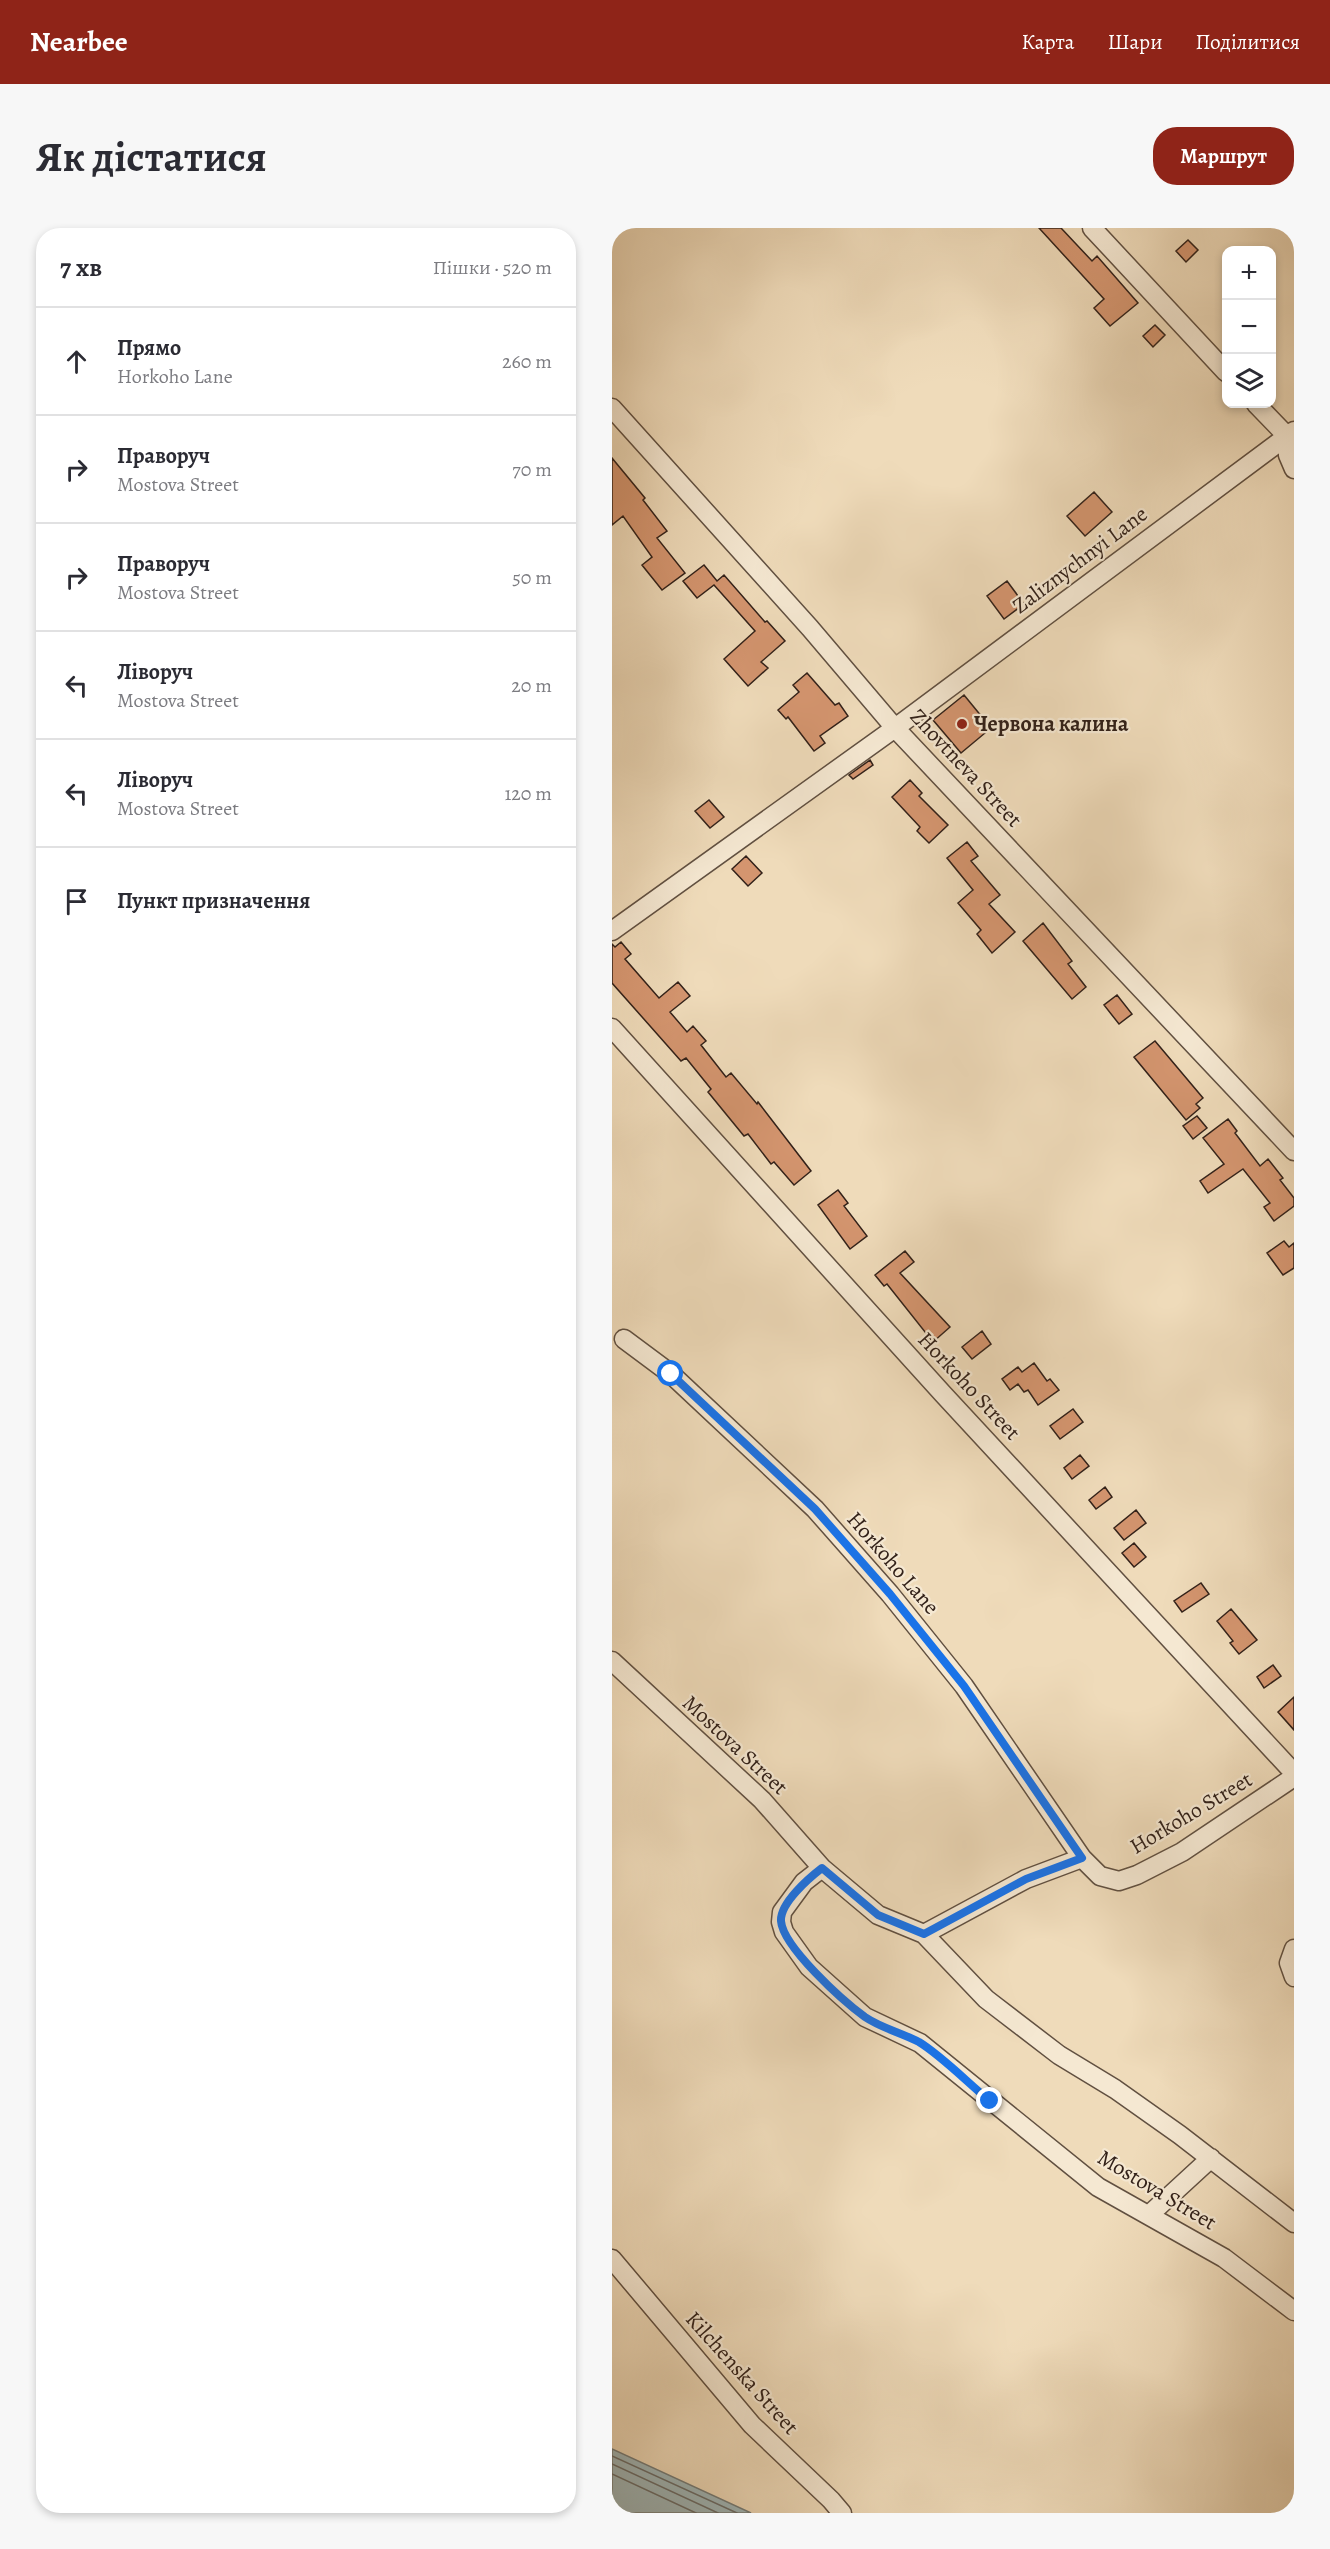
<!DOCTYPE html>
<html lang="uk">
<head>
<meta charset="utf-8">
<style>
  body { margin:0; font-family:Alegreya,serif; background:#f7f7f7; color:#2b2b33 }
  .controls { position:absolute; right:18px; top:18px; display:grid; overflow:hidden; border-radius:12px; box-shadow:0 3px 9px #0003 }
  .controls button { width:54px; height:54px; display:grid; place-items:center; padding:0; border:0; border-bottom:2px solid #e1e1e2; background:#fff; color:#2b2b33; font:30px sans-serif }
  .stop { position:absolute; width:18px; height:18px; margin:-14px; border:4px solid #1a73e8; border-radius:50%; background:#fff }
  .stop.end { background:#1a73e8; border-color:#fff; box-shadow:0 2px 6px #0008 }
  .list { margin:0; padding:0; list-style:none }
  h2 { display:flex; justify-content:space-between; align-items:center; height:78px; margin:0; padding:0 24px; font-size:26px }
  h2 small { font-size:20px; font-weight:400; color:#7c7c81 }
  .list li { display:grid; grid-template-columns:39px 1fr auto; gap:18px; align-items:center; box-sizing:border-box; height:108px; padding:0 24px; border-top:2px solid #e1e1e2 }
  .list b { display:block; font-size:22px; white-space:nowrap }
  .list p { margin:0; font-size:20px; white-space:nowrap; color:#7c7c81 }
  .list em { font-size:20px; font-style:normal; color:#7c7c81 }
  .icon { flex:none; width:33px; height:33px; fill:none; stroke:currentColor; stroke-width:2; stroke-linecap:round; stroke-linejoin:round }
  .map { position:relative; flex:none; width:682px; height:2285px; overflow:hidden; border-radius:24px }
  header { display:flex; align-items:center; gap:36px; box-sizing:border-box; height:84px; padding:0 30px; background:#8f2418; color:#fff }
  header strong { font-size:28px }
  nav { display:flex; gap:33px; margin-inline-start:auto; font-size:21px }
  .intro { display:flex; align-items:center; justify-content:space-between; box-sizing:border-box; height:144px; padding:0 36px }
  h1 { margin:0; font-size:42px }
  .button { padding:15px 27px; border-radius:24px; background:#8f2418; color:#fff; font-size:21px; font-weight:700 }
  main { display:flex; gap:36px; padding:0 36px }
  aside { flex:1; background:#fff; border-radius:24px; box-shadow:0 3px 9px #0003 }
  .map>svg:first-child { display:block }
  .water { fill:#9fb8bb; stroke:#737c7a; stroke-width:1.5 }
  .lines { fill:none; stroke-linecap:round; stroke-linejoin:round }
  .shore { stroke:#686c6a; stroke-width:1.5 }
  .building { fill:#d4956f; stroke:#322119; stroke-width:1.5 }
  .minor-casing { stroke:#615041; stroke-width:21 }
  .minor { stroke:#f5e8d2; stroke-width:18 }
  .route { stroke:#1a73e8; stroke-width:8 }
  .poi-dot { fill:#8f2418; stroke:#f5e8d2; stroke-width:2 }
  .labels { text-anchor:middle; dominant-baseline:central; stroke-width:4.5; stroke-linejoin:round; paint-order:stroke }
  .street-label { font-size:22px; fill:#322119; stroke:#f5e8d2 }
  .poi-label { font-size:22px; font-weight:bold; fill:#322119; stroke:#f5e8d2; text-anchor:start }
</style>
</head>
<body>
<header>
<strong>Nearbee</strong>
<nav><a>Карта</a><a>Шари</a><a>Поділитися</a></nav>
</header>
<div class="intro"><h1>Як дістатися</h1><a class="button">Маршрут</a></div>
<main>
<aside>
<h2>7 хв<small>Пішки · 520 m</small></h2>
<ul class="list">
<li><svg class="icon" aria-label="ahead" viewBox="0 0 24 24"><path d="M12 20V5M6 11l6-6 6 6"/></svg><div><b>Прямо</b><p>Horkoho Lane</p></div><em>260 m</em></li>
<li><svg class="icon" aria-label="right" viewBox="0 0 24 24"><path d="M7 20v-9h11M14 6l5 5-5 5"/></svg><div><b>Праворуч</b><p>Mostova Street</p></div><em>70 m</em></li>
<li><svg class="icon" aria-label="right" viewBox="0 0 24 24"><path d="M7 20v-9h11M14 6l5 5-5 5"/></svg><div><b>Праворуч</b><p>Mostova Street</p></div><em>50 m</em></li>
<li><svg class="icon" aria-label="left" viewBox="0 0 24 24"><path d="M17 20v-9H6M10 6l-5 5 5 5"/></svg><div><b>Ліворуч</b><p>Mostova Street</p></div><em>20 m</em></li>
<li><svg class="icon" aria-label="left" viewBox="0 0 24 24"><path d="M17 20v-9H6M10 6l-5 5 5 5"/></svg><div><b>Ліворуч</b><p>Mostova Street</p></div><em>120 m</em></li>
<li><svg class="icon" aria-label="arrive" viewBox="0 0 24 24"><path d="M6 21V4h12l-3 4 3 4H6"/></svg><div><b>Пункт призначення</b></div></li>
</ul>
</aside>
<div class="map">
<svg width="682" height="2285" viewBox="0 0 682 2285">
  <rect width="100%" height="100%" fill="#efdbba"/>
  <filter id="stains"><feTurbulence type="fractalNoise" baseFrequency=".00333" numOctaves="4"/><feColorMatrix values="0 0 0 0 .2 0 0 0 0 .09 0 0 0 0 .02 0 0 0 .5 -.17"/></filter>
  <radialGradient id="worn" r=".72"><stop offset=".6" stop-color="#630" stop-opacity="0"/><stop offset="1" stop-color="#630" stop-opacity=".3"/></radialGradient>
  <path class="water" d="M 0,2221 L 139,2285 L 0,2285 Z"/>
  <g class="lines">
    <path class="shore" d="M 0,2228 L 125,2285
      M 0,2236 L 106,2285
      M 0,2246 L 84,2285"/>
  </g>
  <path class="building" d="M 427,0 L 449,0 L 480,33 L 485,28 L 526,75 L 498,98 L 482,80 L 492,71 Z
    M 576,12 L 586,22 L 574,34 L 564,23 Z
    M 543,97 L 553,107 L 541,119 L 531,108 Z
    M 0,230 L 33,270 L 31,272 L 55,303 L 45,310 L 73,345 L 50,362 L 30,337 L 40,329 L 11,288 L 0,297 Z
    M 482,264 L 500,284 L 473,308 L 455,288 Z
    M 92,337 L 105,353 L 112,347 L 153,394 L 155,393 L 173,413 L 149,434 L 156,440 L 136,458 L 112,431 L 143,403 L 102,357 L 85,370 L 71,353 Z
    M 395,353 L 412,376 L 392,391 L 375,368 Z
    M 195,445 L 223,477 L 227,475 L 236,488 L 208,508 L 213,515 L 202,523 L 176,489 L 174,491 L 166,482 L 187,464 L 181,457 Z
    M 352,467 L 379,500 L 349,525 L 321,492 Z
    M 258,532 L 261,537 L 241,551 L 237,547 Z
    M 298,552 L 310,565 L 307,568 L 336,597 L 317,615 L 305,603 L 308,599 L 280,569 Z
    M 97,572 L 112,589 L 98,600 L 83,583 Z
    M 355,614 L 366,628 L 359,633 L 388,667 L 377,676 L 403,704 L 380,725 L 365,706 L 369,702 L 346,675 L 361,662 L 335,630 Z
    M 134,628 L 150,645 L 136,658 L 120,641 Z
    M 431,695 L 460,733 L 456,736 L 474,759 L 460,771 L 411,713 Z
    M 9,714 L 19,726 L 13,731 L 47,770 L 66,754 L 78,768 L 58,784 L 75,804 L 81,798 L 94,813 L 89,817 L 114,849 L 119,845 L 145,876 L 146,874 L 199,943 L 182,957 L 162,934 L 159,936 L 136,906 L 132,908 L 96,864 L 99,861 L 74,830 L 69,833 L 0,755 L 0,716 L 3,719 Z
    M 505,767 L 520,786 L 507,796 L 492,777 Z
    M 543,813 L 591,870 L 584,876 L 588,880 L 574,892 L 522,829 Z
    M 585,888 L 595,900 L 581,911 L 571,898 Z
    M 616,891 L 625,903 L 623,905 L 648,938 L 656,931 L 671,950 L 668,952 L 682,970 L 682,978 L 662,993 L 652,979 L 658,975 L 631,941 L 596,965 L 588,953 L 612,936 L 591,910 Z
    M 226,962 L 236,975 L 232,978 L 255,1008 L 238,1021 L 206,977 Z
    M 672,1013 L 677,1019 L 682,1015 L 682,1040 L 671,1047 L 655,1025 Z
    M 293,1023 L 302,1034 L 288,1045 L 338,1099 L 321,1114 L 275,1056 L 272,1058 L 263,1047 Z
    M 370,1103 L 379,1116 L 360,1131 L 350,1119 Z
    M 422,1135 L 435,1153 L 438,1151 L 447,1162 L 426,1177 L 416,1162 L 412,1164 L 406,1156 L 398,1162 L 390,1151 L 406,1139 L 410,1144 Z
    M 461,1181 L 471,1194 L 448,1211 L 438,1198 Z
    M 468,1227 L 477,1238 L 460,1251 L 452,1240 Z
    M 493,1259 L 500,1269 L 484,1281 L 477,1272 Z
    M 524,1282 L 534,1295 L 512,1312 L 502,1300 Z
    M 522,1315 L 534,1329 L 522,1339 L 510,1325 Z
    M 589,1355 L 597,1366 L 570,1384 L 562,1373 Z
    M 619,1381 L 645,1412 L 627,1426 L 618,1415 L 621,1413 L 605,1393 Z
    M 661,1437 L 669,1448 L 652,1460 L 645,1449 Z
    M 682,1469 L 682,1502 L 666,1484 Z"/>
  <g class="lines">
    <defs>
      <path id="minor" d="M 480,0 L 614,144
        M 644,176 L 675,208 L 676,227 L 682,241
        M 0,180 L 198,400 L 283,500 L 682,923
        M 0,703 L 283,500 L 682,203
        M 0,800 L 331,1166 L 682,1545
        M 12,1111 L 59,1146 L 203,1281 L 278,1366 L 352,1458 L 470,1630 L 488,1648 L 507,1653 L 525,1647 L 570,1624 L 682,1549
        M 0,1433 L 150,1572 L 210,1640 L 192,1654 L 170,1684 L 169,1694 L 172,1704 L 197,1739 L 253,1789 L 308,1815 L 486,1959 L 612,2030 L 682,2083
        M 210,1640 L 266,1687 L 312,1706 L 374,1771 L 447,1827 L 503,1861 L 568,1907 L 682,1995
        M 312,1706 L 414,1651 L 470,1630
        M 682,1721 L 677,1735 L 682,1749
        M 537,1987 L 599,1930
        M 0,2031 L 140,2197 L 219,2272 L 230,2285"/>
    </defs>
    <use href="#minor" class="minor-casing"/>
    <use href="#minor" class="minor"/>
  </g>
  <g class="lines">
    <path class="route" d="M 59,1146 L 203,1281 L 278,1366 L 352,1458 L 470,1630 L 414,1651 L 312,1706 L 266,1687 L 210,1640 C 197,1650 168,1675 169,1693 C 171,1719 231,1773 253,1789 C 269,1800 290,1805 307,1814 C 330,1828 357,1856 378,1873"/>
  </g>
  <circle class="poi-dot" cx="350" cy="496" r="6"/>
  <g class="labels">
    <g class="street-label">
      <text transform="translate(468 332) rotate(-37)">Zaliznychnyi Lane</text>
      <text transform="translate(354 540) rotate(47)">Zhovtneva Street</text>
      <text transform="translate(357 1158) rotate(47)">Horkoho Street</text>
      <text transform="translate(281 1335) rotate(49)">Horkoho Lane</text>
      <text transform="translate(123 1517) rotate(43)">Mostova Street</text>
      <text transform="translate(579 1585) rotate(-31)">Horkoho Street</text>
      <text transform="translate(545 1962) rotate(31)">Mostova Street</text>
      <text transform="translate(130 2145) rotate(48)">Kilchenska Street</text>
    </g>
    <g class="poi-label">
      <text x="362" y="496">Червона калина</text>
    </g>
  </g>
  <rect width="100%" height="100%" filter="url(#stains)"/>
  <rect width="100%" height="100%" fill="url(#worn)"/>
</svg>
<div class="controls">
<button>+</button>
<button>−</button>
<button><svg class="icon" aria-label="layers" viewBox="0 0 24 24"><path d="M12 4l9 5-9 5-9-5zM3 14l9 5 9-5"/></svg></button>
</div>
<div class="stop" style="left:59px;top:1146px"></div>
<div class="stop end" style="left:378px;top:1873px"></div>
</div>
</main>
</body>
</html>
